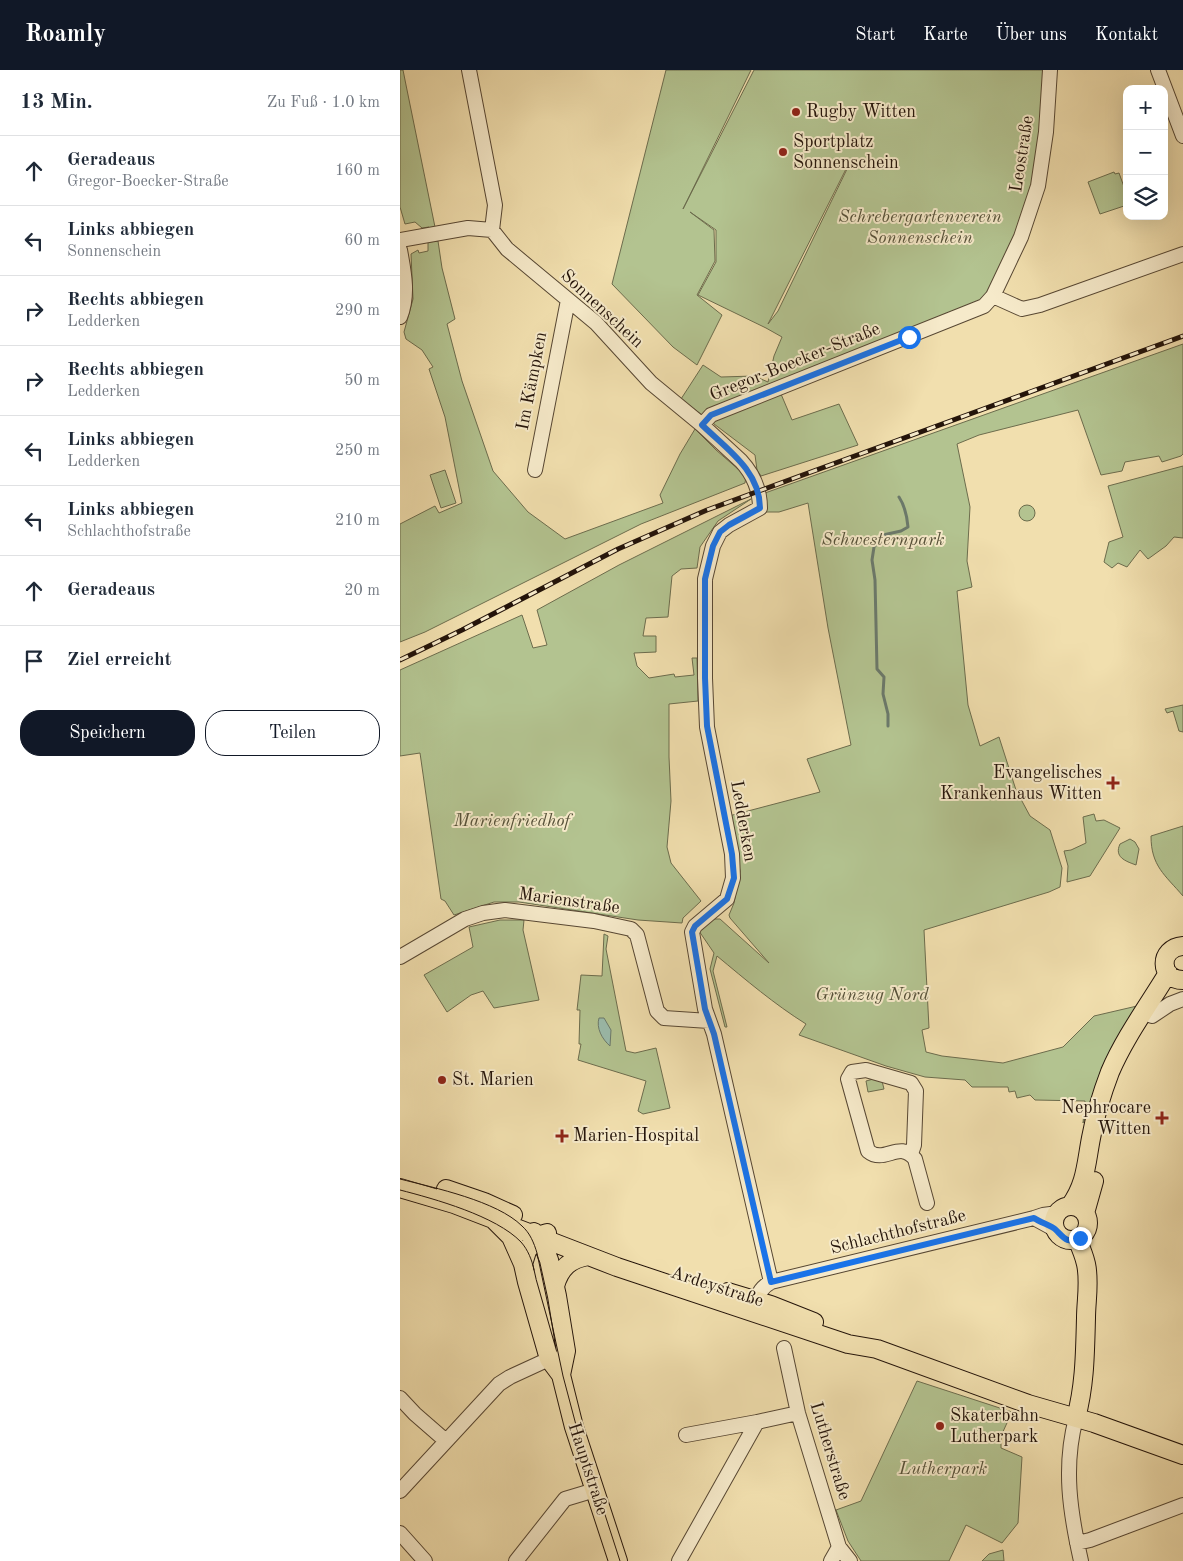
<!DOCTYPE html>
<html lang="de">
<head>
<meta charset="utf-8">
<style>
  body { margin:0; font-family:"Old Standard TT",serif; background:#f2f2f3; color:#1f2937 }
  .controls { position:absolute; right:15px; top:15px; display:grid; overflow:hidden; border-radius:10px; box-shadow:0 5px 20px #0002 }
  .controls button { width:45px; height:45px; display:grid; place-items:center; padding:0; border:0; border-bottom:1px solid #e0e1e3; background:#fff; color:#1f2937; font:25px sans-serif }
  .stop { position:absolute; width:15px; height:15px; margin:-11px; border:4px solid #1a73e8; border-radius:50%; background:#fff }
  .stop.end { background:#1a73e8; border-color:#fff; box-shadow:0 1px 5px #0008 }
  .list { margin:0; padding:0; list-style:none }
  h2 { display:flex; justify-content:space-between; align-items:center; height:65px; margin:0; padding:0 20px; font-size:21px }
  h2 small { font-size:16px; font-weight:400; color:#747a83 }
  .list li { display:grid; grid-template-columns:32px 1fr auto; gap:15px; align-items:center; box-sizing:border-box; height:70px; padding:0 20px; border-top:1px solid #e0e1e3 }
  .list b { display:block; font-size:19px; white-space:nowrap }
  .list p { margin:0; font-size:16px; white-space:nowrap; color:#747a83 }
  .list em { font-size:16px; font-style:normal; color:#747a83 }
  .actions { display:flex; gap:10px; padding:15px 20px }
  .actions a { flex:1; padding:11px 0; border:1px solid #111827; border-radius:20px; text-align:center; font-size:18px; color:#111827 }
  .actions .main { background:#111827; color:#fff }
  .icon { flex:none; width:28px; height:28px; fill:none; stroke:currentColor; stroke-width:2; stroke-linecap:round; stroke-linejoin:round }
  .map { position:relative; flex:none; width:783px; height:1491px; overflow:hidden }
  header { display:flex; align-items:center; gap:30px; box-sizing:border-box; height:70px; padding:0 25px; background:#111827; color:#fff }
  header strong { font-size:24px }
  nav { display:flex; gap:28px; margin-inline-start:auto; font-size:18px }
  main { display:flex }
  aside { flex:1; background:#fff }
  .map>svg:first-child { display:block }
  .green { fill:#b3c390; stroke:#6c6c4d; fill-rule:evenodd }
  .water { fill:#9bbcac; stroke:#6b796b }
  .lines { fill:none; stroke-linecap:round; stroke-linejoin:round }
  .stream { stroke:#6b796b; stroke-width:3 }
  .minor-casing { stroke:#574733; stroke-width:16 }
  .major-casing { stroke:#24140a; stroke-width:20 }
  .minor { stroke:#f6eaca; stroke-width:14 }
  .major { stroke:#f1dfae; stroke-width:18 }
  .tram { stroke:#24140a; stroke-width:1 }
  .rail-casing { stroke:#24140a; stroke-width:5 }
  .rail { stroke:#f6eaca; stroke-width:3; stroke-dasharray:9; stroke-linecap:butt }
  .route { stroke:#1a73e8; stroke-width:6 }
  .poi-dot { fill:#8f2418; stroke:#f6eaca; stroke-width:2 }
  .labels { text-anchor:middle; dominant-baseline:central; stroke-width:4; stroke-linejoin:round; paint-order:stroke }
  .poi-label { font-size:18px; fill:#24140a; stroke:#f6eaca; text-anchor:start }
  .street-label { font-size:18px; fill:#24140a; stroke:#f6eaca }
  .park-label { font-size:18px; font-style:italic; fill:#565139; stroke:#f6eaca }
</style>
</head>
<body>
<header>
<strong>Roamly</strong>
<nav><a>Start</a><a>Karte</a><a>Über uns</a><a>Kontakt</a></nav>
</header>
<main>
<aside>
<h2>13 Min.<small>Zu Fuß · 1.0 km</small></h2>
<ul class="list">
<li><svg class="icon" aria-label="ahead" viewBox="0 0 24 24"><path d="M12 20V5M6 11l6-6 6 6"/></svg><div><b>Geradeaus</b><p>Gregor-Boecker-Straße</p></div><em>160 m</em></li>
<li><svg class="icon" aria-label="left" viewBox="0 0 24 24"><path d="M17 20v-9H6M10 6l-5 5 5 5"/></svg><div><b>Links abbiegen</b><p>Sonnenschein</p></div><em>60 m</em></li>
<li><svg class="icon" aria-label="right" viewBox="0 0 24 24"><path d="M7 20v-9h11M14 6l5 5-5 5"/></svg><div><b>Rechts abbiegen</b><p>Ledderken</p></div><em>290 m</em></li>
<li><svg class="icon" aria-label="right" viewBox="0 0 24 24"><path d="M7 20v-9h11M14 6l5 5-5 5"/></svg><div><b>Rechts abbiegen</b><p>Ledderken</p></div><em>50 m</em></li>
<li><svg class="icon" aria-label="left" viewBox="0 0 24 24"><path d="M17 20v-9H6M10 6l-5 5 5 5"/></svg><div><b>Links abbiegen</b><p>Ledderken</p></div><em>250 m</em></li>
<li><svg class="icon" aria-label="left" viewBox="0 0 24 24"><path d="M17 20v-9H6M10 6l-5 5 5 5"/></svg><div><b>Links abbiegen</b><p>Schlachthofstraße</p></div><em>210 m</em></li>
<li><svg class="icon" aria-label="ahead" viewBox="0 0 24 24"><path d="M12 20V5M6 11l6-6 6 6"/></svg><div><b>Geradeaus</b></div><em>20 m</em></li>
<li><svg class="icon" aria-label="arrive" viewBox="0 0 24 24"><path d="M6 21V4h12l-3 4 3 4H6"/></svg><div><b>Ziel erreicht</b></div></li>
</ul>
<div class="actions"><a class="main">Speichern</a><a>Teilen</a></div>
</aside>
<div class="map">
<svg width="783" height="1491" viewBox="0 0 783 1491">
  <rect width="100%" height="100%" fill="#f1dfae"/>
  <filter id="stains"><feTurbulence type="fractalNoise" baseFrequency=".004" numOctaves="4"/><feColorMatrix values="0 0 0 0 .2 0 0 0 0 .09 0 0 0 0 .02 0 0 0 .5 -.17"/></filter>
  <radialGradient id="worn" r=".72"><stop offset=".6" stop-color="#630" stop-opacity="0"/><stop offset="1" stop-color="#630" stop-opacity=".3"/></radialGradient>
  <path class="green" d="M 0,0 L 3,0 L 6,15 L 35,157 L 29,158 L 29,157 L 22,158 L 15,152 L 5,154 L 0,137 Z
    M 266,0 L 351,0 L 283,139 L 354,0 L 643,0 L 645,25 L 630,125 L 614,171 L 588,222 L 581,233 L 381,324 L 392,350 L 439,334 L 458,375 L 361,406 L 357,400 L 355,385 L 281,329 L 303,295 L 321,307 L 354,306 L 368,312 L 374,286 L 382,267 L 366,258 L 298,225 L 316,192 L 316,160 L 290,142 L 314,160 L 315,191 L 297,225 L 322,245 L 297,295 L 273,277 L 212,214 ZM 448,97 L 378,241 L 368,254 L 447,97 Z
    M 714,102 L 715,104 L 719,103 L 727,125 L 727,135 L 700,144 L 688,112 Z
    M 38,171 L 42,198 L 55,249 L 47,254 L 62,311 L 93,401 L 128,442 L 165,469 L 263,433 L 260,425 L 280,384 L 295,359 L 316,380 L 346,406 L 345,413 L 241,454 L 25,562 L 0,572 L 0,454 L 35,436 L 39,443 L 62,433 L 45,347 L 29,299 L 33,297 L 22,280 L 6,269 L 4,262 L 13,229 L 11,184 L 18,180 L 19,183 L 28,181 L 28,172 Z
    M 783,274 L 783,384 L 781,386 L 762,392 L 759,386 L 725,392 L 722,401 L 701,405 L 678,340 L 579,365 L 557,374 L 570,437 L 567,491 L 572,517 L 557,521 L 568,635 L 580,676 L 599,667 L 616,720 L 630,746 L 650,760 L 662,798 L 660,817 L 649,822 L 524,860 L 529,958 L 522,960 L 526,982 L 542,986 L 603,993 L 663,977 L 694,946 L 737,936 L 683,1053 L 685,1031 L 635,1030 L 630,1025 L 617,1028 L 615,1021 L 609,1022 L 608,1017 L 572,1017 L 565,1010 L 525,1007 L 486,996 L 399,965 L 406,954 C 374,934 346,910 317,886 L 313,901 L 327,957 L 325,957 L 310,899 L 314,883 L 299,861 L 312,849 L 320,849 L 369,893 L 330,848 L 329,845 L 334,833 L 340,801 L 329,746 L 420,722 L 407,689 L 451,675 L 428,558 L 408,433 L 379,442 L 366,442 L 365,423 Z
    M 783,396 L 783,468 L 774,467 L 766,476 L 748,489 L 740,480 L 727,497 L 718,493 L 712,498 L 704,492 L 709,472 L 723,467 L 708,416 Z
    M 45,400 L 56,433 L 41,438 L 30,405 Z
    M 351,429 L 318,451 L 300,477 L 297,498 L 281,499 L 272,506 L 268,547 L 246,548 L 243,566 L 256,566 L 256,582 L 234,583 L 237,596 L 249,608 L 274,604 L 275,607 L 294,605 L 292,588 L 297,588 L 298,631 L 269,634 L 269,687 L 271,731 L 267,777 L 271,793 L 301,831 L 283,848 L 282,853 L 238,850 L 119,832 L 94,832 L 54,845 L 45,831 L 41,829 L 20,683 L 0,686 L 0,600 L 122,545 L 133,578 L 147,575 L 137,540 L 219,495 Z
    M619 443a8 8 0 1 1 16 0a8 8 0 1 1-16 0Z
    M 783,635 L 783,662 L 779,661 L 773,641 L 767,643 L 765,639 Z
    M 694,744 L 696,751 L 704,750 L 720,758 L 690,806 L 667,812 L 668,796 L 664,781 L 671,780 L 686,773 L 683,747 Z
    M 783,756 L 783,826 C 765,805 751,796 751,766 Z
    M 730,769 L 735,772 L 739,779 L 736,795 C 725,791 714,787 720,774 Z
    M 100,850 L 124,850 L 123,860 L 139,930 L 94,938 L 83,921 L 71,925 L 47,942 L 24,905 L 73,877 L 69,857 Z
    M 204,864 L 208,866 L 206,879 L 226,981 L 235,983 L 256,978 L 270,1038 L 243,1044 L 238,1041 L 246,1011 L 178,990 L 181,974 L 179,974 L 180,940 L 177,940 L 181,905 L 202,906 Z
    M 481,1007 L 484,1019 L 468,1022 L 466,1011 Z
    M 517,1311 L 612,1342 L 601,1366 L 601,1378 L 622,1387 L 618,1453 L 602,1473 L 566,1455 L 549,1491 L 461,1491 L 448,1471 L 436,1440 L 461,1431 Z
    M 603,1480 L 604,1491 L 582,1491 L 589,1484 Z"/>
  <path class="water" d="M 199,948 L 204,948 L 211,960 L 210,976 C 202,969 196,958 199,948 Z"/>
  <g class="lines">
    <path class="stream" d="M 488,656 L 488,644 L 483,624 L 484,607 L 477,599 L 475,510 L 472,490 L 474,477 L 483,465 L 501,461 L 508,457 C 507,446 505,436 499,427"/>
    <defs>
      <path id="minor" d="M 69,0 L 95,135 L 92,160
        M 758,0 L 783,66
        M 0,170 L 68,158 L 92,160 L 107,179 L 196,253 L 251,313 L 302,355 L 341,391 C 353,404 360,420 360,438 L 329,455 L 320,462 L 313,476 L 305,509 L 305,608 L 307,657 L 332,784 L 333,808 L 327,829 L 295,856 L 292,862 L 305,939 L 314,964 L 371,1212
        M 0,180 C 4,202 9,225 0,247
        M 593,226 L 622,239 L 640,235 L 783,184
        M 302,355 L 311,345 L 574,240 L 584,236 L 593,226 L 621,167 L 638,116 L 646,62 L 650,0
        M 135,400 L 168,230
        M 0,887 L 65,849 L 83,843 L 105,840 L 194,851 L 231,859 L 237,865 L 257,941 L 264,948 L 309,951
        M 752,946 L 770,934 L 783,929
        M 511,1084 L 514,1075 L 516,1021 L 511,1013 L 466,1000 L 452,1002 L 448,1009 L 468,1081 C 485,1095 499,1069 515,1089 L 527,1133
        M 634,1148 L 656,1160
        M 358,1238 C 356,1227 360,1218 371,1212 L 634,1148 L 643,1145 L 658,1143
        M 384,1278 L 398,1343 L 439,1477 L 450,1491
        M 0,1328 L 15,1344 L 46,1371
        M 676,1348 C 663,1397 670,1442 681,1491
        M 286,1365 L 357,1352
        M 0,1421 L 99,1314 L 110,1307 L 149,1289
        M 0,1463 L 25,1491
        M 677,1473 L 690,1470 L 783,1435
        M 116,1491 L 165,1429 L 195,1420
        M 279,1491 L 357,1352 L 398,1343
        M 431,1491 L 439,1477"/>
      <path id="major" d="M 783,876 C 758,878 759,910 783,910
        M 0,1118 L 54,1134 L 217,1197 L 448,1274 L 477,1279 L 628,1334 L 694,1353 L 783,1385
        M 46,1119 L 84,1132 L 113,1145
        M 670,1136 C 686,1114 686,1094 691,1068 C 695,1046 702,1023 710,1002 C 725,967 748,936 768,903
        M654 1153a17 17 0 1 1 34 0a17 17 0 1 1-34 0Z
        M 685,1143 L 694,1111
        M 95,1151 L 111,1167 L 123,1194
        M 134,1162 L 143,1175 L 149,1190 L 157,1226 L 166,1281 L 161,1305
        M 147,1163 L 137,1166 L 127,1181 L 123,1194 L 127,1212 L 149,1289 L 161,1305 L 174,1357 L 218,1491
        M 155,1216 C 160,1198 170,1189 188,1186
        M 328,1222 L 371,1235 L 414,1252
        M 676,1348 C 685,1314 685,1283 686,1248 C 686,1231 690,1212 686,1194 C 684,1185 681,1178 677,1169"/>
    </defs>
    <use href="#minor" class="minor-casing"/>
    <use href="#major" class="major-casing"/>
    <use href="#minor" class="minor"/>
    <use href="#major" class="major"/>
    <path class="tram" d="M 0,1109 C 35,1118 97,1131 122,1156 C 130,1163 134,1173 137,1183 L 163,1306 L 176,1355 L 220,1491
      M 0,1120 C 35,1129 96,1146 121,1172 C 128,1180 132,1190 134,1200"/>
    <defs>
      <path id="rail" d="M 0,590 L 62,560 L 218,479 L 307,440 L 783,266"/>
    </defs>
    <use href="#rail" class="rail-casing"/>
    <use href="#rail" class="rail"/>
  </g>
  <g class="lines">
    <path class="route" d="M 509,267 L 311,345 L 302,355 C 327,379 360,401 360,438 L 329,455 L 320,462 L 313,476 L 305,509 L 305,608 L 307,656 L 332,784 L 334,808 L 327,829 L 295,856 L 292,862 L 305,939 L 314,964 L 371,1212 L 634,1148 C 641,1153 651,1155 656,1160 C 664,1168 667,1174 680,1168"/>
  </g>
  <g class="poi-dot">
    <circle cx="396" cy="42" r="5"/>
    <circle cx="383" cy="82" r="5"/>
    <path d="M710.5 705.5h5v5h5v5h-5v5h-5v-5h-5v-5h5z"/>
    <circle cx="42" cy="1010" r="5"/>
    <path d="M759.5 1040.5h5v5h5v5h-5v5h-5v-5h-5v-5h5z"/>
    <path d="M159.5 1058.5h5v5h5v5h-5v5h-5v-5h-5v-5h5z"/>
    <circle cx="540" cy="1356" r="5"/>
  </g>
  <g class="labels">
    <g class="poi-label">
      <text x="406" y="42">Rugby Witten</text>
      <text x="393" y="72">Sportplatz<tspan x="393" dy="21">Sonnenschein</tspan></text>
      <text x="702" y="703" text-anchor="end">Evangelisches<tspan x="702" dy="21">Krankenhaus Witten</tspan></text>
      <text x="52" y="1010">St. Marien</text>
      <text x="751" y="1038" text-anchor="end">Nephrocare<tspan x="751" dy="21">Witten</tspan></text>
      <text x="173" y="1066">Marien-Hospital</text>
      <text x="550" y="1346">Skaterbahn<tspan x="550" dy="21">Lutherpark</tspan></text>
    </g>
    <g class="street-label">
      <text transform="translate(622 84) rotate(-81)">Leostraße</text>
      <text transform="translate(202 239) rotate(43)">Sonnenschein</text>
      <text transform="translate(395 292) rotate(-22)">Gregor-Boecker-Straße</text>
      <text transform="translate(132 311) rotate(-79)">Im Kämpken</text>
      <text transform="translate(343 751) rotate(80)">Ledderken</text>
      <text transform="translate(169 831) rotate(8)">Marienstraße</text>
      <text transform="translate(498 1162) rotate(-14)">Schlachthofstraße</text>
      <text transform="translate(317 1217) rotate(18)">Ardeystraße</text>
      <text transform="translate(430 1381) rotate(73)">Lutherstraße</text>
      <text transform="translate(188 1399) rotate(72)">Hauptstraße</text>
    </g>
    <g class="park-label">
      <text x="520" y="147">Schrebergartenverein<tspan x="520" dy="21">Sonnenschein</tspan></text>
      <text x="483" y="470">Schwesternpark</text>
      <text x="112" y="751">Marienfriedhof</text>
      <text x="472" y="925">Grünzug Nord</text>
      <text x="543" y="1399">Lutherpark</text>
    </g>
  </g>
  <rect width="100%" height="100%" filter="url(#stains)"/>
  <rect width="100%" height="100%" fill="url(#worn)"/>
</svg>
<div class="controls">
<button>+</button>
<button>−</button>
<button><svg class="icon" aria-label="layers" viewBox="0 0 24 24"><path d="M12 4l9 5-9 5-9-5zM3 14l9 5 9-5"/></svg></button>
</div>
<div class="stop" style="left:509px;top:267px"></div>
<div class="stop end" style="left:680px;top:1168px"></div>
</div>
</main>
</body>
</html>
